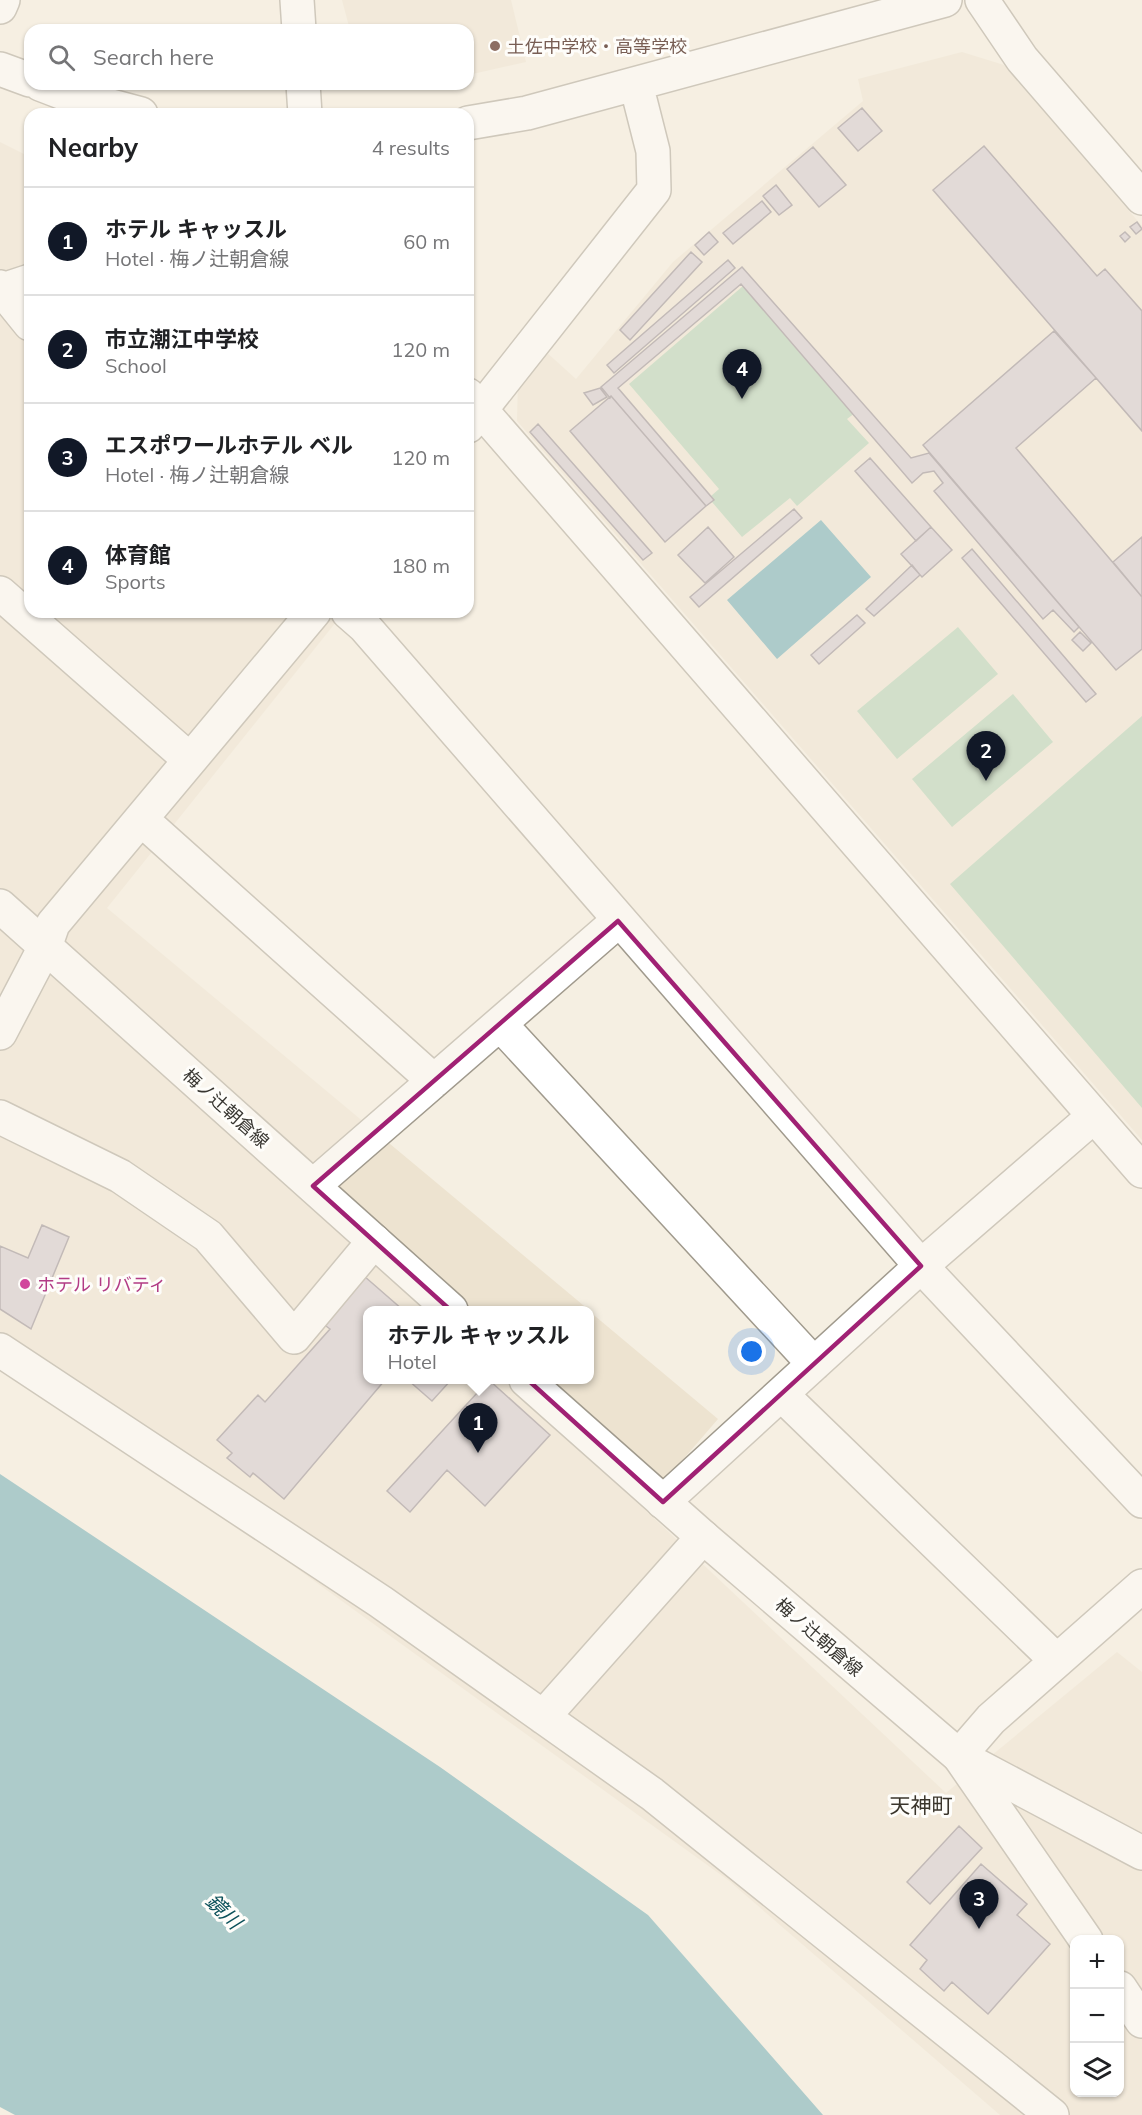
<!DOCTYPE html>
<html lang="en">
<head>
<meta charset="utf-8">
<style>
  body { margin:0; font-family:Mulish,"Noto Sans JP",sans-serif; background:#f6f6f6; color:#202124 }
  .controls { position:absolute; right:18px; bottom:18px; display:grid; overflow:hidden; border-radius:12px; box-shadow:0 2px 4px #0004 }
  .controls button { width:54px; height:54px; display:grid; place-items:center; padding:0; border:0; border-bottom:2px solid #e0e0e0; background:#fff; color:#202124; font:30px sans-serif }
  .you { position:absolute; left:752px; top:1352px; width:21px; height:21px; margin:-15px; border:4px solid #fff; border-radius:50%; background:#1a73e8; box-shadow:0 0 0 9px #1a73e833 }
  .badge { display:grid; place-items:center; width:39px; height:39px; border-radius:50%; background:#111827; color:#fff; font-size:20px; font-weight:700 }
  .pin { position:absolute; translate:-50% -50px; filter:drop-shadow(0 2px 3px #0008) }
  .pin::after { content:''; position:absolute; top:32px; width:21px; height:18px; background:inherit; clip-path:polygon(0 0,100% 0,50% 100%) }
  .popup { position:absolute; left:363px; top:1306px; width:231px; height:78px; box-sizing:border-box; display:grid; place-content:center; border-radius:12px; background:#fff; filter:drop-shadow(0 2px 4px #0005); font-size:20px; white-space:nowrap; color:#757577 }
  .popup b { font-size:22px; color:#202124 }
  .popup::after { content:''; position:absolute; left:50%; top:100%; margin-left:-12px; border:12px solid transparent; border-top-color:#fff }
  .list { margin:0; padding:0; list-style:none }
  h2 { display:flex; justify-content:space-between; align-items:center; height:78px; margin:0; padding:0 24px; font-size:26px }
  h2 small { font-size:20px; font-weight:400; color:#757577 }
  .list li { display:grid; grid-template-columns:39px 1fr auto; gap:18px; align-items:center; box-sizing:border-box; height:108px; padding:0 24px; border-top:2px solid #e0e0e0 }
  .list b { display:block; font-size:22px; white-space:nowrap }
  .list p { margin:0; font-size:20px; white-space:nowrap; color:#757577 }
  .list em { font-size:20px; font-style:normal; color:#757577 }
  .icon { flex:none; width:33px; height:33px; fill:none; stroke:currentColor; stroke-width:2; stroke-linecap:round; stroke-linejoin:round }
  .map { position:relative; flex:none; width:1142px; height:2115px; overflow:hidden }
  .search { position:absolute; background:#fff; box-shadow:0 2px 4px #0004; left:24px; top:24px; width:450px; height:66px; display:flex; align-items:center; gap:15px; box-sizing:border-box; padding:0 21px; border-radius:18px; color:#757577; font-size:22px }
  .panel { position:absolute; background:#fff; box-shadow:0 2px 4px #0004; left:24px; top:108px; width:450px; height:510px; border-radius:18px }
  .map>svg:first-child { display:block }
  .built { fill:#ede3d0; fill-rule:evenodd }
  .green { fill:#a7cdad }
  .water { fill:#54a0ad }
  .building { fill:#cbc0cb; stroke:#847a84; stroke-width:1.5 }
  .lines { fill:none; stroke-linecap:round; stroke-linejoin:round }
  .minor-casing { stroke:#a09a8d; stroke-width:36 }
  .major-casing { stroke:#a09a8d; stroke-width:36 }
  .minor { stroke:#fff; stroke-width:33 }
  .major { stroke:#fff; stroke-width:33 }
  .marked { fill:none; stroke:#a02174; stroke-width:4.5; stroke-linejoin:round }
  .education-dot { fill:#8d6e63; stroke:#fefdfa; stroke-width:2 }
  .hotel-dot { fill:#d1479c; stroke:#fefdfa; stroke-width:2 }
  .labels { text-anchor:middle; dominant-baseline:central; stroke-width:6; stroke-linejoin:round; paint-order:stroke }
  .education-label { font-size:18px; fill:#785e54; stroke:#fefdfa; text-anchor:start }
  .street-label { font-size:18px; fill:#383631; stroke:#fefdfa }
  .hotel-label { font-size:18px; fill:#b23c85; stroke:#fefdfa; text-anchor:start }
  .water-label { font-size:20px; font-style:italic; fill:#0b505a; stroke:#fefdfa }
  .quarter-label { font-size:21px; fill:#3a352b; stroke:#fefdfa }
</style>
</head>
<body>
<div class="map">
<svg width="1142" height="2115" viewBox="0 0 1142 2115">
  <rect width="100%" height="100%" fill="#f5efe2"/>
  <path class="built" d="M 342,0 L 511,0 L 526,62 L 468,75 L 468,30 L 350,30 Z
    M 962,52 L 1004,65 L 1142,226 L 1142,1140 L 517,421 L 518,379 L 544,350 L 576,379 L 673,262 L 863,101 L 858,79 Z
    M 0,142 L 30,157 L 30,612 L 344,612 L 107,908 L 589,1310 L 367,1310 L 367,1380 L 589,1380 L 589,1311 L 718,1419 L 642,1507 L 946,1793 L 1117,1652 L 1142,1672 L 1142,2115 L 1000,2115 L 728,1880 L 0,1354 ZM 1074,1940 L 1120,1940 L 1120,2092 L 1074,2092 Z"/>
  <path class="green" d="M 743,286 L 855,413 L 847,419 L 869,443 L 797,506 L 790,498 L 742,537 L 712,502 L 714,500 L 711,496 L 719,489 L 629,384 Z
    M 958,627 L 998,674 L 897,759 L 857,711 Z
    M 1013,694 L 1053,742 L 952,827 L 912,779 Z
    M 1142,716 L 1142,1108 L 950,884 Z"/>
  <path class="water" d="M 821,520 L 871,577 L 777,659 L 727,600 Z
    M 0,1474 L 440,1767 L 648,1915 L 823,2115 L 15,2115 L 0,2107 Z"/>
  <path class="building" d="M 862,108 L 882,131 L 858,151 L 838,128 Z
    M 984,146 L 1097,276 L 1105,269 L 1142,311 L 1142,431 L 933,190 Z
    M 813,147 L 846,185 L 819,207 L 787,169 Z
    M 776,185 L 792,205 L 779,215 L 763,196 Z
    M 762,201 L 771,212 L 733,244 L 723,233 Z
    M 1137,222 L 1142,229 L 1136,234 L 1130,227 Z
    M 709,232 L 718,242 L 704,255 L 695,245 Z
    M 1125,232 L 1130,237 L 1125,242 L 1120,236 Z
    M 691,252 L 702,262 L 630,340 L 620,330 Z
    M 728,260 L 735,268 L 614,373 L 607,365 Z
    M 742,267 L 911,458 L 929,453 L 1079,627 L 1074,632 L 1053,610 L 1043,619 L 934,491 L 943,483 L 934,471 L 923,473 L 912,483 L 741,284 L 618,388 L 714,500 L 706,506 L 611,396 L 610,398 L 601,387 Z
    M 1054,331 L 1096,378 L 1016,448 L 1142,597 L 1142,649 L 1116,670 L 923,445 Z
    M 600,388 L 607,397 L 593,405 L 584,393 Z
    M 611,396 L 706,506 L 665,542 L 570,431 Z
    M 538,424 L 652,553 L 643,560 L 530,432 Z
    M 870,458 L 931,527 L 916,541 L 855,471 Z
    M 794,509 L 802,518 L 699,607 L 690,597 Z
    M 708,527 L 734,557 L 705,583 L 678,555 Z
    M 931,527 L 952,550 L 922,577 L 901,554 Z
    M 1142,537 L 1142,597 L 1113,562 Z
    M 972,549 L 1096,694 L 1086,702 L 962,558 Z
    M 912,565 L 920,575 L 874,616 L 866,609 Z
    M 857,615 L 865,623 L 819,664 L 811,655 Z
    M 1080,632 L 1091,643 L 1083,651 L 1072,640 Z
    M 42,1225 L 69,1237 L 31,1329 L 0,1309 L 0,1246 L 28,1258 Z
    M 364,1276 L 403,1310 L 367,1310 L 367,1380 L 385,1380 L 284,1499 L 253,1473 L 250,1477 L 227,1458 L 232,1453 L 217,1440 L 258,1395 L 265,1402 L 330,1329 L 322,1323 Z
    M 408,1380 L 451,1380 L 432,1401 Z
    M 489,1380 L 550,1435 L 485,1506 L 447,1470 L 410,1512 L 387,1491 Z
    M 959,1826 L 982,1848 L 930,1904 L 907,1882 Z
    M 981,1864 L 1027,1904 L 1017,1915 L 1050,1944 L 988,2014 L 952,1982 L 944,1991 L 920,1969 L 927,1960 L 910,1945 Z"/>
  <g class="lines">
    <defs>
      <path id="minor" d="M 297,0 L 299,30
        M 982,0 L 1022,59 L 1142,198
        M 0,7 L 3,0
        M 0,69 L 30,80
        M 40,84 L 66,94 L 141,114
        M 303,84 L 305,114
        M 468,123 L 527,113 L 945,0
        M 0,287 L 30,324
        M 0,291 L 30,281
        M 468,395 L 1142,1171
        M 468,426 L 654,190 L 653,151 L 636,84
        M 0,593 L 190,760
        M 348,612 L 364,626 L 921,1266 L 1142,1501
        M 141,819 L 434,1081
        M 500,1024 L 814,1364
        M 0,1033 L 45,947 L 53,924 L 314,612
        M 0,1117 L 120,1176 L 208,1236 L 294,1337 L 374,1241
        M 313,1186 L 618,921
        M 0,1350 L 381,1602 L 652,1794 L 1052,2115
        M 781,1394 L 1057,1661
        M 663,1502 L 921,1266 L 1094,1116
        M 543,1717 L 703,1537
        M 1086,1940 L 959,1756 L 991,1719 L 1142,1586
        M 1120,1988 L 1142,2021"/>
      <path id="major" d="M 0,906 L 451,1310
        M 526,1380 L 703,1537 L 959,1756 L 1142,1853"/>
    </defs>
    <use href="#minor" class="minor-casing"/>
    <use href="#major" class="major-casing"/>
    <use href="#minor" class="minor"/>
    <use href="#major" class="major"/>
  </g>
  <path d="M0 0H1142V2115H0ZM 618,921 L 921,1266 L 663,1502 L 313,1186 Z" fill="#f5efe2" fill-opacity=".55" fill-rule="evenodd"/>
  <path class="marked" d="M 618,921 L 921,1266 L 663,1502 L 313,1186 Z"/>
  <circle class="education-dot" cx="495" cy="46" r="6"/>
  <circle class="hotel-dot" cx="25" cy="1284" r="6"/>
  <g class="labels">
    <g class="education-label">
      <text x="507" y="46">土佐中学校・高等学校</text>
    </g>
    <g class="street-label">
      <text transform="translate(226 1108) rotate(42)">梅ノ辻朝倉線</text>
      <text transform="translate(819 1637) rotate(41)">梅ノ辻朝倉線</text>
    </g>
    <g class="hotel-label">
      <text x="37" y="1284">ホテル リバティ</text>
    </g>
    <g class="water-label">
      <text transform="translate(224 1911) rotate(44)">鏡川</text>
    </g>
    <g class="quarter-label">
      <text x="921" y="1805">天神町</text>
    </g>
  </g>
</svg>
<div class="controls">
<button>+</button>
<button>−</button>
<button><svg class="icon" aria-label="layers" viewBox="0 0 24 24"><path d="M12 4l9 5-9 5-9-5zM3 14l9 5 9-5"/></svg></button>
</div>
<div class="you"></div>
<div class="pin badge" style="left:478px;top:1453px">1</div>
<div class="popup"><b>ホテル キャッスル</b>Hotel</div>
<div class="pin badge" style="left:986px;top:781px">2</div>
<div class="pin badge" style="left:979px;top:1929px">3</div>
<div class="pin badge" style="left:742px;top:399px">4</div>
<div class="search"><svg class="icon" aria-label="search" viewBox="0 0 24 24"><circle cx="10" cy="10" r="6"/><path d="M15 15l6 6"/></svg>Search here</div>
<section class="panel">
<h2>Nearby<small>4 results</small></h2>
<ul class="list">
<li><span class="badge">1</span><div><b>ホテル キャッスル</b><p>Hotel · 梅ノ辻朝倉線</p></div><em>60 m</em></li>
<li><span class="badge">2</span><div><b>市立潮江中学校</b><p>School</p></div><em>120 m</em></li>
<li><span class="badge">3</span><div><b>エスポワールホテル ベル</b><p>Hotel · 梅ノ辻朝倉線</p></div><em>120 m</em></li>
<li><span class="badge">4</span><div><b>体育館</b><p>Sports</p></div><em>180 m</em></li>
</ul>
</section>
</div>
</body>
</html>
